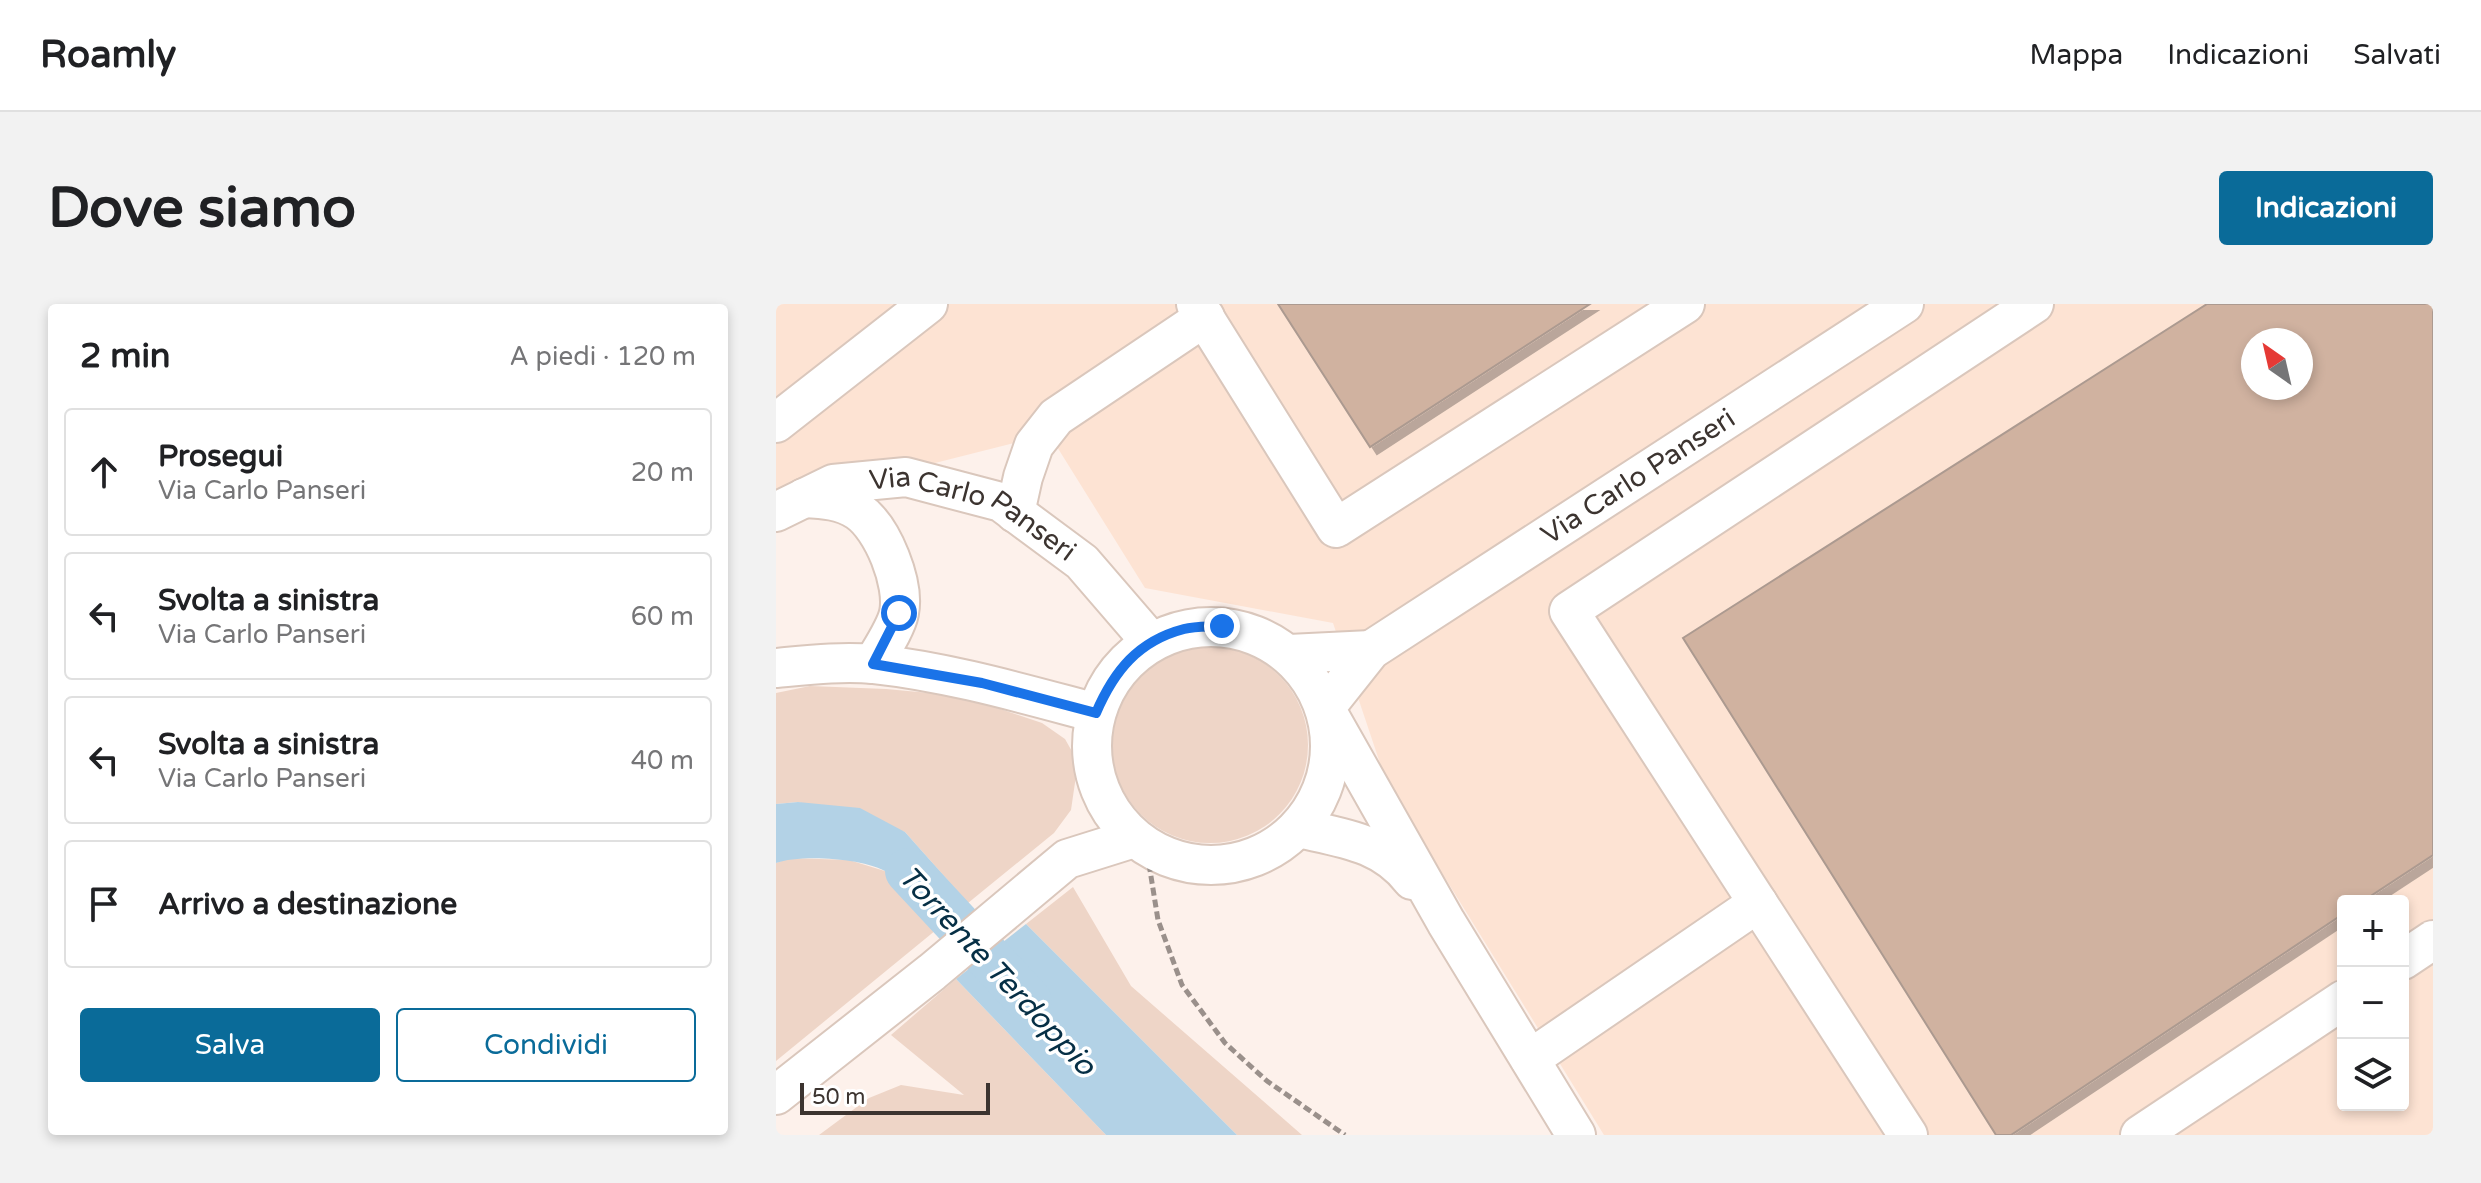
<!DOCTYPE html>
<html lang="it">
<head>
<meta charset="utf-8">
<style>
  body { margin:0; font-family:"Varela Round",sans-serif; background:#f2f2f2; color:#202124 }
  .controls { position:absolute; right:24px; bottom:24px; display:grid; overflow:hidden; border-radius:8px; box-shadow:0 4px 12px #0003 }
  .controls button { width:72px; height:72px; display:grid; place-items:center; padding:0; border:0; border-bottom:2px solid #e0e0e0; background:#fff; color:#202124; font:40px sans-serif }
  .compass { position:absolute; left:1465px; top:24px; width:72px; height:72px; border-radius:50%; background:#fff; box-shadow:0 4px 12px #0003; rotate:326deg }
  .scale { position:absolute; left:24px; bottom:20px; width:190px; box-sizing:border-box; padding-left:8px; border:4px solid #3c3430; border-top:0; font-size:22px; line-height:28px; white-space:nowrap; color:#3c3430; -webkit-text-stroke:6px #fff; paint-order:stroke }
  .stop { position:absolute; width:24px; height:24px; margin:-18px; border:6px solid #1a73e8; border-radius:50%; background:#fff }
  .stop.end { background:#1a73e8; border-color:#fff; box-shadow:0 2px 8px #0008 }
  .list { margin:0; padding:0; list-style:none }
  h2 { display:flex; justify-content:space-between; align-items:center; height:104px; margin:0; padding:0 32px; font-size:34px }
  h2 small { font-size:26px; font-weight:400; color:#757577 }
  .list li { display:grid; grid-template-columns:52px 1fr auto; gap:24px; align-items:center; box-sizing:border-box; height:128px; margin:0 16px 16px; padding:0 16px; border:2px solid #e0e0e0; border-radius:8px }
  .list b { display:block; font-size:30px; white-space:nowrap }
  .list p { margin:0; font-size:26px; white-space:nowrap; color:#757577 }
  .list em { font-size:26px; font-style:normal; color:#757577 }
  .actions { display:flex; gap:16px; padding:24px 32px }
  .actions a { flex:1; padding:18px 0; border:2px solid #0a6b99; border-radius:8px; text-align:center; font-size:28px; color:#0a6b99 }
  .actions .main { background:#0a6b99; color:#fff }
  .icon { flex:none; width:44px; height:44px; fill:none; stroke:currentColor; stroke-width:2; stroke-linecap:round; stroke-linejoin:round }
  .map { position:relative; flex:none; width:1657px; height:831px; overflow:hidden; border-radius:8px }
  header { display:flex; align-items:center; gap:48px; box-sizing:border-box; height:112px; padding:0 40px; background:#fff; border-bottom:2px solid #e0e0e0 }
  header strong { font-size:38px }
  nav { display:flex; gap:44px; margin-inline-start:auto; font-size:28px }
  .intro { display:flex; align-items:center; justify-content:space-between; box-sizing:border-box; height:192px; padding:0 48px }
  h1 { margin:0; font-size:56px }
  .button { padding:20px 36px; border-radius:8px; background:#0a6b99; color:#fff; font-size:28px; font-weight:700 }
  main { display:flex; gap:48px; padding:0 48px }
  aside { flex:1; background:#fff; border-radius:8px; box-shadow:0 4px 12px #0003 }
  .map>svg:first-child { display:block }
  .built { fill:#fde3d3; fill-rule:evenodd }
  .green { fill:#eed5c7 }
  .water { fill:#b3d2e6 }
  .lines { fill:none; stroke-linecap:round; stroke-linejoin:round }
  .river { stroke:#b3d2e6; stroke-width:46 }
  .building { fill:#d0b2a0; stroke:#ac9a90; stroke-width:2; fill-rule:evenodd; filter:url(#shadow) }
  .minor-casing { stroke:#dac7bc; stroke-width:42 }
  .path { stroke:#9a908b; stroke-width:5; stroke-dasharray:8 4; stroke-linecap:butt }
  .minor { stroke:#fff; stroke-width:38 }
  .route { stroke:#1a73e8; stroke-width:10 }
  .labels { text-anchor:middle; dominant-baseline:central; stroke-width:7; stroke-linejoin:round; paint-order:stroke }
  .street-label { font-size:28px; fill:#3c3430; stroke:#fff }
  .water-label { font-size:30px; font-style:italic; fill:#062f45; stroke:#fff }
</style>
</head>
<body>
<header>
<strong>Roamly</strong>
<nav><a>Mappa</a><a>Indicazioni</a><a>Salvati</a></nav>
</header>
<div class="intro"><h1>Dove siamo</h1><a class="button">Indicazioni</a></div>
<main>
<aside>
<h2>2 min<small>A piedi · 120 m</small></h2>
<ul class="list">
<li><svg class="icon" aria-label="ahead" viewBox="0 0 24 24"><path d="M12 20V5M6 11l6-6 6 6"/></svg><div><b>Prosegui</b><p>Via Carlo Panseri</p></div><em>20 m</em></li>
<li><svg class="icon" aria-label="left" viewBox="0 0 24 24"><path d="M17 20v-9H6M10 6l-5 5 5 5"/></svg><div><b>Svolta a sinistra</b><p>Via Carlo Panseri</p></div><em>60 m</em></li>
<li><svg class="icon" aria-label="left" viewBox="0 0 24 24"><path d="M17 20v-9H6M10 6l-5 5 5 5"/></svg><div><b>Svolta a sinistra</b><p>Via Carlo Panseri</p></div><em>40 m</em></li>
<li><svg class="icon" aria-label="arrive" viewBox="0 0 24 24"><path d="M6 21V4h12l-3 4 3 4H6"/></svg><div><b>Arrivo a destinazione</b></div></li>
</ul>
<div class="actions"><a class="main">Salva</a><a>Condividi</a></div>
</aside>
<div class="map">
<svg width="1657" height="831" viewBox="0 0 1657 831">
  <defs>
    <filter id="shadow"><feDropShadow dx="7" dy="7" stdDeviation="0" flood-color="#0004"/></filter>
  </defs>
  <rect width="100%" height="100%" fill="#fdf1eb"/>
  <path class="built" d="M 0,0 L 1657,0 L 1657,831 L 828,831 L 611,480 L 557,319 L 369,284 L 273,130 L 155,160 L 131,157 L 58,164 L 0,185 ZM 1477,36 L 1525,36 L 1525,84 L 1477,84 ZM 1567,597 L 1627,597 L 1627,801 L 1567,801 Z"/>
  <path class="green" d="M336 441a98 98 0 1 1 196 0a98 98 0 1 1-196 0Z
    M 34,382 L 110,385 L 186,392 L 266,419 L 289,435 L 302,458 L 295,506 L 278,529 L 192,599 L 129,528 L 22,498 L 0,500 L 0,389 Z
    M 14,554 L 73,556 L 112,568 L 160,626 L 0,757 L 0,559 Z
    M 297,583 L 355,682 L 526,831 L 461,831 L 250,620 Z
    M 180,675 L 330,831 L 43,831 L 93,794 L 125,781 L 188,791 L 115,731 Z"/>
  <path class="water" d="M 22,498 L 84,504 L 129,528 L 192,599 L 160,626 C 149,612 125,575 111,568 C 88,554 24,550 0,559 L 0,500 Z
    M 250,620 L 461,831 L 330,831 L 180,675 Z"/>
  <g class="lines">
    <path class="river" d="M 132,567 L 253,697"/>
  </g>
  <path class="building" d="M 502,0 L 814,0 L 594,143 Z
    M 1431,0 L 1657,0 L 1657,551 L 1587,597 L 1567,597 L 1567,610 L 1235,831 L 1220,831 L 907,334 ZM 1477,36 L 1525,36 L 1525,84 L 1477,84 Z"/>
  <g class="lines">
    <defs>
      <g id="minor">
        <path d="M 420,0 L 560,224 L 909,0"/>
        <path d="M 0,119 L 152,0"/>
        <path d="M 28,194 C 47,195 66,196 82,207 C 107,224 129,280 123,309 C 120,324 105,346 97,360"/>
        <path id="s1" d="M 0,208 L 57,180 L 130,173 L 225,198 L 306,258 L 375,338"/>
        <path d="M 239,209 L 247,173 L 258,141 L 280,113 L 429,13"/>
        <circle cx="435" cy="442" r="119"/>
        <path d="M 513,350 L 595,346"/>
        <path d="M 0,364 C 32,361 66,357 98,360 C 173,368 248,390 320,409"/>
        <path d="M 522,524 C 566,534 607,538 636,576"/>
        <path d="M 1627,656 L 1657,636"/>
        <path d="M 754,755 L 982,599"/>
        <path d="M 0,791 L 156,668 L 291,555 L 358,534"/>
        <path id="s2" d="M 800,831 L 670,618 L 549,404 L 595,346 L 1128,0"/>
        <path d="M 1132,831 L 793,307 L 1258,0"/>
        <path d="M 1364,831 L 1567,696"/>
      </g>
    </defs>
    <use href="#minor" class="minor-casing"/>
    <path class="path" d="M 373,560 L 382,616 L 406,681 L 449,739 L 491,777 L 569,831"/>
    <use href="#minor" class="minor"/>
  </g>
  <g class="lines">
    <path class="route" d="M 123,309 L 97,360 L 206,379 L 320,409 C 338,367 362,337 408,325 C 420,322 434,323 446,322"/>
  </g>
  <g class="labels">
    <g class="street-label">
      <text stroke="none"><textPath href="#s2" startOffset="888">Via Carlo Panseri</textPath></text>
      <text stroke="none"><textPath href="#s1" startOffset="212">Via Carlo Panseri</textPath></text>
    </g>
    <g class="water-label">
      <text transform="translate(221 667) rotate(47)">Torrente Terdoppio</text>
    </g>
  </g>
</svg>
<div class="controls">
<button>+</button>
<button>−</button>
<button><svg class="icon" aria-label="layers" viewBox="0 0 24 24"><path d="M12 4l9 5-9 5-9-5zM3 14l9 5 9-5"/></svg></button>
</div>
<svg class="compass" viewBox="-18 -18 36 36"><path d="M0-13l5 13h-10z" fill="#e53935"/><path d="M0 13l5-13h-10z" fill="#757577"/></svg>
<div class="scale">50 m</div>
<div class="stop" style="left:123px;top:309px"></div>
<div class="stop end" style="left:446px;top:322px"></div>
</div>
</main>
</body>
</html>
